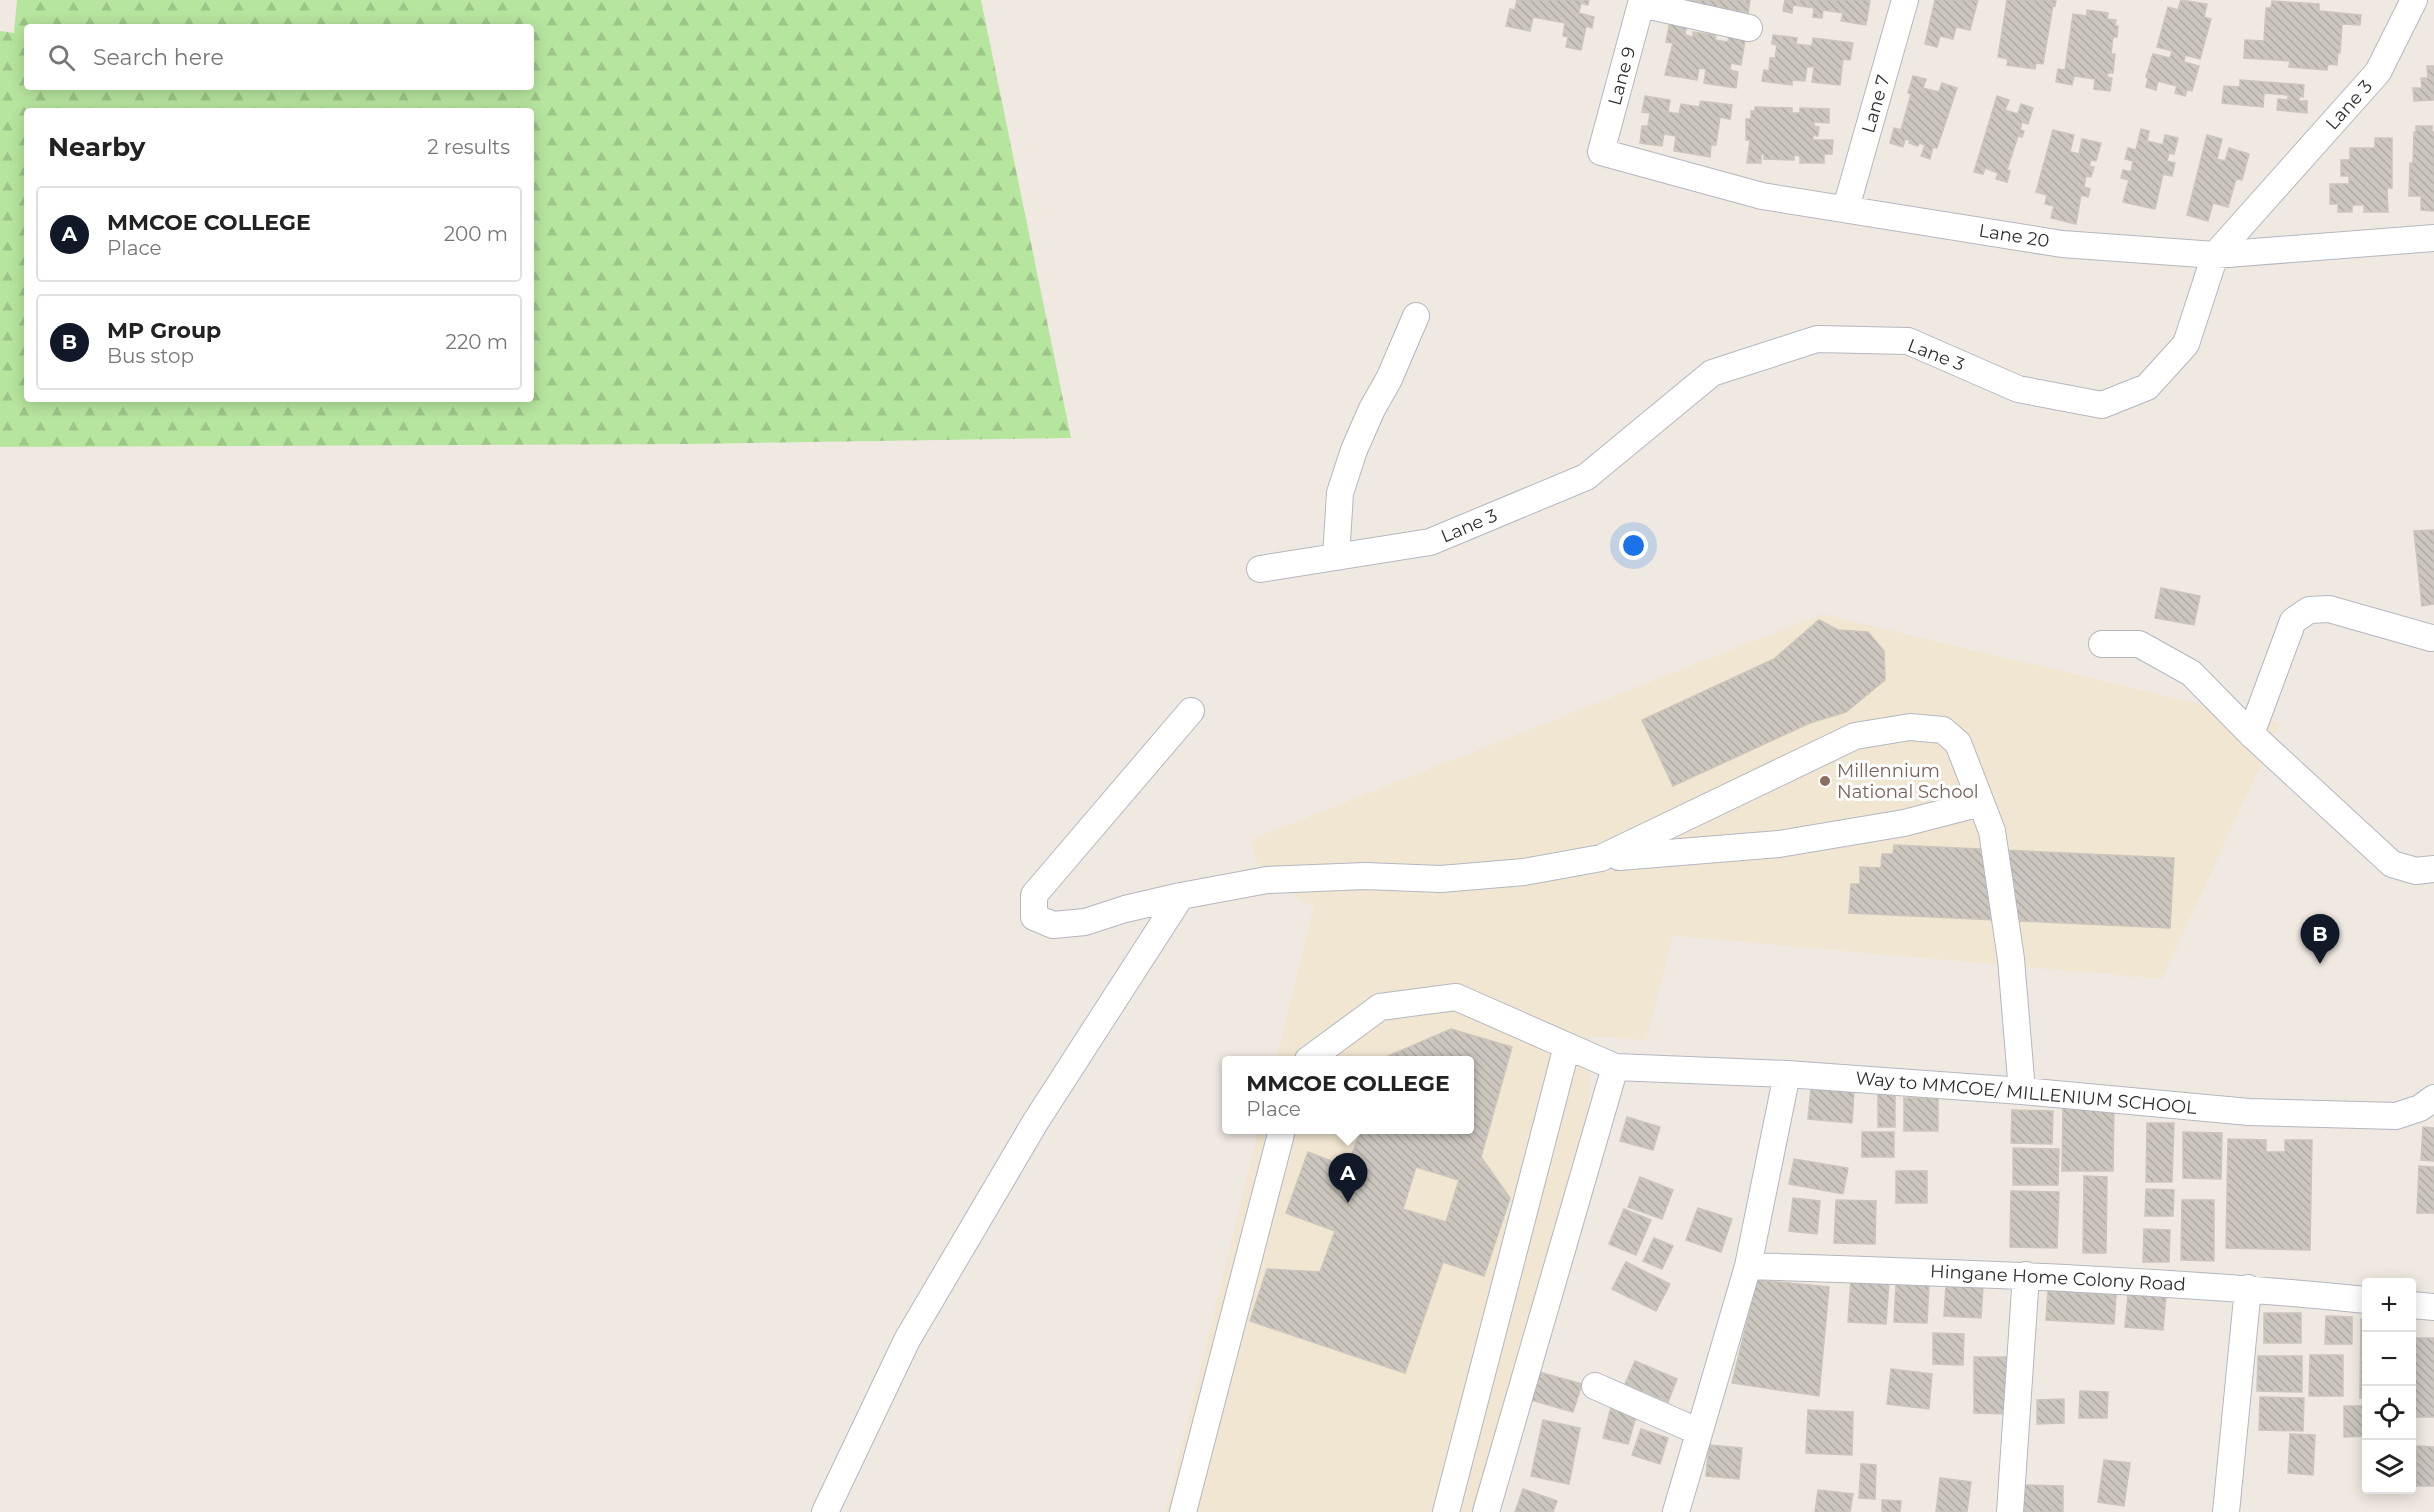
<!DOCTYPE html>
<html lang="en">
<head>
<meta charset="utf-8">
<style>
  body { margin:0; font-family:Montserrat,sans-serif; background:#f2f2f2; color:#222 }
  .controls { position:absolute; right:18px; bottom:18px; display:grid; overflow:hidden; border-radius:6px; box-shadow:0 3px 15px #0003 }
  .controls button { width:54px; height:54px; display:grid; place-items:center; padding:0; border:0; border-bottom:2px solid #e0e0e0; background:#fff; color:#222; font:30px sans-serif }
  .you { position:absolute; left:1634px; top:546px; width:21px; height:21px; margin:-15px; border:4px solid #fff; border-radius:50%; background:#1a73e8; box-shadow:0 0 0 9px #1a73e833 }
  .badge { display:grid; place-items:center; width:39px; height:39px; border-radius:50%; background:#111827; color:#fff; font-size:20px; font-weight:700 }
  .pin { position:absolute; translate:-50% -50px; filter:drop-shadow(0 2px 3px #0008) }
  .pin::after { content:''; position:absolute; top:32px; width:21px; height:18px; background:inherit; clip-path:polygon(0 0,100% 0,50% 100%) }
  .popup { position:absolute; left:1222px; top:1056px; width:252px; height:78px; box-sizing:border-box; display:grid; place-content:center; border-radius:6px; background:#fff; filter:drop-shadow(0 2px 4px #0005); font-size:20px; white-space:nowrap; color:#767676 }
  .popup b { font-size:22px; color:#222 }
  .popup::after { content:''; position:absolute; left:50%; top:100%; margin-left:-12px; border:12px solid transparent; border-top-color:#fff }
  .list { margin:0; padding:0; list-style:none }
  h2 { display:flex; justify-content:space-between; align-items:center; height:78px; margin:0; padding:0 24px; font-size:26px }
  h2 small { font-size:20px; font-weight:400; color:#767676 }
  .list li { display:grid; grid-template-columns:39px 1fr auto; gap:18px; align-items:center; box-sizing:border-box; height:96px; margin:0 12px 12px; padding:0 12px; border:2px solid #e0e0e0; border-radius:6px }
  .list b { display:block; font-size:22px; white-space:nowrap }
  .list p { margin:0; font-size:20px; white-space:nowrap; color:#767676 }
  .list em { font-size:20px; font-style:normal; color:#767676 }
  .icon { flex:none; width:33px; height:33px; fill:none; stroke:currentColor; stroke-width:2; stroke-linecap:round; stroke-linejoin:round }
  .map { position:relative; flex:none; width:2434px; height:1512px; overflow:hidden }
  .search { position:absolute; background:#fff; box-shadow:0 3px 15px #0003; left:24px; top:24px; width:510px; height:66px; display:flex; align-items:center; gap:15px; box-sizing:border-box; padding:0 21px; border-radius:6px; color:#767676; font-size:22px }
  .panel { position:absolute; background:#fff; box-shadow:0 3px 15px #0003; left:24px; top:108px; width:510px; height:294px; border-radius:6px }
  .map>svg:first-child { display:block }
  .education { fill:#f0e6d1 }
  .forest { fill:url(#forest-firs); fill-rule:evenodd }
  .building { fill:url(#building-back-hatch); stroke:#cbc5ba; stroke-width:1.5; fill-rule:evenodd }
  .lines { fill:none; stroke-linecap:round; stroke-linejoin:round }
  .minor-casing { stroke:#b4b7c1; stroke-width:28 }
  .minor { stroke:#fff; stroke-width:26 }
  .education-dot { fill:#8d6e63; stroke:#fff; stroke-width:2 }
  .labels { text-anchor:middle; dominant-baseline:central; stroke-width:6; stroke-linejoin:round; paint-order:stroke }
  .street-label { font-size:18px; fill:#2e2e2e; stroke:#fff }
  .education-label { font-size:18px; fill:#785e54; stroke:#fff; text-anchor:start }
</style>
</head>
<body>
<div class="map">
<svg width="2434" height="1512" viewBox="0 0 2434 1512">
  <defs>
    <pattern id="forest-firs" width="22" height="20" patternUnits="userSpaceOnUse" patternTransform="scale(1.5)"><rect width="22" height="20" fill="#b6e59e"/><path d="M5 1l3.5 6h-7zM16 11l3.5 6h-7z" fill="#9dc588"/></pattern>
    <pattern id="building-back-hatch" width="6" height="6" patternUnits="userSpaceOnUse" patternTransform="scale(1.5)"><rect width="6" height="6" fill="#cbc7bf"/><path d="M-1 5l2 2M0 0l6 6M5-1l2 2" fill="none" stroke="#afaba4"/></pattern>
  </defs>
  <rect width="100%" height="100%" fill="#efe9e1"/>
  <path class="education" d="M 1822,614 L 2280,723 L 2162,979 L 1673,936 L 1646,1040 L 1591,1037 L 1589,1105 L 1473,1512 L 1165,1512 L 1259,1130 L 1470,1130 L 1470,1060 L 1276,1060 L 1314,905 L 1306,903 L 1261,873 L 1250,840 Z"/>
  <path class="forest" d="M 17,0 L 981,0 L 1071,438 L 686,444 L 0,447 L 0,31 L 14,33 ZM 27,27 L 531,27 L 531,87 L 27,87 ZM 27,111 L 531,111 L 531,399 L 27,399 Z"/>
  <path class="building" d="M 1517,0 L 1589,0 L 1588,5 L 1581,3 L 1579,13 L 1594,17 L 1592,28 L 1586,26 L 1581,50 L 1566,47 L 1568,37 L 1563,36 L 1565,23 L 1533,17 L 1530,31 L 1506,26 L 1510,9 L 1515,10 Z
    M 1677,0 L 1750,0 L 1748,13 Z
    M 1785,0 L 1870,0 L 1866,25 L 1841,21 L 1843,13 L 1823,10 L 1822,18 L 1813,17 L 1814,8 L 1793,5 L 1792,13 L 1783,11 Z
    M 1935,0 L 1978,0 L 1970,30 L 1956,27 L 1953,39 L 1940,36 L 1937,47 L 1925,44 Z
    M 2007,0 L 2056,0 L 2055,6 L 2053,5 L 2043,64 L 2036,63 L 2035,69 L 2007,65 L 2008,59 L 1998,57 Z
    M 2181,0 L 2207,4 L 2204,17 L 2211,19 L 2200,59 L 2185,55 L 2184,62 L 2199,66 L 2192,91 L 2187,90 L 2185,96 L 2175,93 L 2177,86 L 2158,81 L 2156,90 L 2146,87 L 2148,78 L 2146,77 L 2153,54 L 2170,58 L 2172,51 L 2157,47 L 2168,7 L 2178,10 Z
    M 2272,1 L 2319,4 L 2319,11 L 2361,15 L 2360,25 L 2342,24 L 2340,53 L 2338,53 L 2337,65 L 2328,64 L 2327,70 L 2289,67 L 2290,61 L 2244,58 L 2245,40 L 2264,41 L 2266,8 L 2271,8 Z
    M 2087,10 L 2108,13 L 2107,19 L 2116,20 L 2115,26 L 2118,26 L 2117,37 L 2113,37 L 2111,54 L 2115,54 L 2113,73 L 2108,73 L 2107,77 L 2112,78 L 2110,91 L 2094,89 L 2095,79 L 2074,76 L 2072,85 L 2056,82 L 2058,69 L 2065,70 L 2073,14 L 2087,16 Z
    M 1670,21 L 1687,23 L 1685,35 L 1693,37 L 1693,32 L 1716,35 L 1715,40 L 1728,42 L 1730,31 L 1746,34 L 1741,65 L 1731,63 L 1730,70 L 1738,72 L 1736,88 L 1704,83 L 1706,69 L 1699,68 L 1697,80 L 1665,75 L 1673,43 L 1666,42 Z
    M 1773,35 L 1797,38 L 1796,44 L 1812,46 L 1813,38 L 1853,43 L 1850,60 L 1843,59 L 1840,85 L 1812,82 L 1814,67 L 1807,67 L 1805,81 L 1792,80 L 1792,85 L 1762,81 L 1764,70 L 1769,71 L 1770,58 L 1775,58 L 1777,45 L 1772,44 Z
    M 2427,66 L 2434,66 L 2434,100 L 2414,101 L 2413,88 L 2422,88 L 2421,78 L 2428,78 Z
    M 1913,76 L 1926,79 L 1923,88 L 1939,92 L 1942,83 L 1957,88 L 1937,148 L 1933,147 L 1930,159 L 1921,156 L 1925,145 L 1919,143 L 1918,146 L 1909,143 L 1910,140 L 1905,139 L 1903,147 L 1890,143 L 1894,128 L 1901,130 L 1911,94 L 1908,93 Z
    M 2240,80 L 2304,85 L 2303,97 L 2299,96 L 2299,101 L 2307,101 L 2307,113 L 2277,110 L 2278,99 L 2288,100 L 2288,95 L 2264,93 L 2263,107 L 2222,103 L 2224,86 L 2240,87 Z
    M 1645,96 L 1670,100 L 1668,112 L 1679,114 L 1681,104 L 1699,107 L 1701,101 L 1732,105 L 1730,119 L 1720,117 L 1716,145 L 1711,145 L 1710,157 L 1674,151 L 1676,136 L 1664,134 L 1662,146 L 1640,143 L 1642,126 L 1648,126 L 1650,113 L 1642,112 Z
    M 1997,96 L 2009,100 L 2005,110 L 2018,114 L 2021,104 L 2033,108 L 2028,124 L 2022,122 L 2020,130 L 2024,131 L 2022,137 L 2018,136 L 2007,170 L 2010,171 L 2007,182 L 1996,179 L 1998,173 L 1985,168 L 1983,174 L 1974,172 Z
    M 1755,107 L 1792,108 L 1792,113 L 1800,113 L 1800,108 L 1829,109 L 1829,123 L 1814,122 L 1814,126 L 1819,127 L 1818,136 L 1813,135 L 1813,140 L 1833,140 L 1832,154 L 1824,154 L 1824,163 L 1800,163 L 1800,156 L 1794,155 L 1794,160 L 1764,159 L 1764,154 L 1761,154 L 1761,163 L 1747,163 L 1750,140 L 1746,140 L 1746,119 L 1751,119 L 1751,111 L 1755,111 Z
    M 2416,126 L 2432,126 L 2432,132 L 2434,132 L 2434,211 L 2421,210 L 2421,196 L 2409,196 L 2410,163 L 2413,163 L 2414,132 L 2416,132 Z
    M 2141,129 L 2149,131 L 2147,141 L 2163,145 L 2165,135 L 2178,138 L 2174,154 L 2169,153 L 2167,161 L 2175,163 L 2172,176 L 2163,174 L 2155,209 L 2123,202 L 2129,180 L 2121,178 L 2123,170 L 2131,172 L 2133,161 L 2125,159 L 2128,148 L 2136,150 Z
    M 2053,130 L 2074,135 L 2070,152 L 2079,154 L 2082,139 L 2101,143 L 2096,161 L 2091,160 L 2089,166 L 2094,167 L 2091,177 L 2086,176 L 2084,187 L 2090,189 L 2088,197 L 2081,195 L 2076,224 L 2051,218 L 2054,206 L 2045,204 L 2047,195 L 2036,192 Z
    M 2207,135 L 2222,139 L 2217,159 L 2225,161 L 2229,148 L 2249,154 L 2242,180 L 2236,179 L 2228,207 L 2213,203 L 2208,221 L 2187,215 Z
    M 2375,138 L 2392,138 L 2392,188 L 2387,188 L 2388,212 L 2364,212 L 2364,205 L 2352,205 L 2352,212 L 2338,212 L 2338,204 L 2330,204 L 2330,184 L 2349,184 L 2349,176 L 2341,176 L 2341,160 L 2350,160 L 2350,148 L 2375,148 Z
    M 2434,530 L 2434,604 L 2422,606 L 2414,531 Z
    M 2161,588 L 2200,596 L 2194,625 L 2155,618 Z
    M 1819,620 L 1838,630 L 1868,632 L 1884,651 L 1885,680 L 1846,712 L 1810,723 L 1673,786 L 1642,720 L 1774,659 Z
    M 1894,845 L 2174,858 L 2170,928 L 1849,913 L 1851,884 L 1860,884 L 1860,867 L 1881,868 L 1882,854 L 1893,854 Z
    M 1451,1029 L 1512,1047 L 1481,1157 L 1510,1198 L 1484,1276 L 1443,1262 L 1405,1373 L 1250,1321 L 1267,1269 L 1320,1272 L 1335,1231 L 1286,1213 L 1308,1152 L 1347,1167 L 1361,1130 L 1470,1130 L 1470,1060 L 1386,1060 L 1388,1056 ZM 1416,1167 L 1459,1180 L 1446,1222 L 1403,1209 Z
    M 1811,1087 L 1854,1091 L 1852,1123 L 1808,1119 Z
    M 1878,1094 L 1895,1094 L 1895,1127 L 1878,1127 Z
    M 1904,1098 L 1938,1098 L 1938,1131 L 1904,1131 Z
    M 2063,1107 L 2114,1108 L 2113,1171 L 2062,1171 Z
    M 2012,1110 L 2053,1111 L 2052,1144 L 2011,1143 Z
    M 1627,1117 L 1660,1127 L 1653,1150 L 1620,1141 Z
    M 2147,1123 L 2174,1123 L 2172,1182 L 2146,1182 Z
    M 2423,1127 L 2434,1128 L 2434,1161 L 2421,1160 Z
    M 1862,1132 L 1894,1132 L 1894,1157 L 1862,1157 Z
    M 2183,1132 L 2222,1133 L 2221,1179 L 2183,1178 Z
    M 2228,1139 L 2266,1140 L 2266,1152 L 2285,1152 L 2285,1140 L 2312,1140 L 2310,1250 L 2226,1248 Z
    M 2013,1148 L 2059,1149 L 2058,1185 L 2013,1185 Z
    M 1794,1159 L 1848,1168 L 1843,1194 L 1789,1184 Z
    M 2419,1166 L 2434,1167 L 2434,1213 L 2417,1213 Z
    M 1896,1171 L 1927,1171 L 1927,1203 L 1896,1203 Z
    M 2084,1176 L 2107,1177 L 2106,1253 L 2083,1253 Z
    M 1640,1177 L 1673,1190 L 1662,1219 L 1628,1207 Z
    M 2146,1189 L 2174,1190 L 2173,1216 L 2145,1216 Z
    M 2011,1191 L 2059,1192 L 2057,1248 L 2010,1247 Z
    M 1793,1198 L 1820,1201 L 1817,1234 L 1789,1231 Z
    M 1836,1200 L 1876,1201 L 1875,1244 L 1834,1243 Z
    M 2182,1200 L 2214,1200 L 2214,1261 L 2181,1260 Z
    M 1698,1208 L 1732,1219 L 1721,1252 L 1686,1240 Z
    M 1624,1209 L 1651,1220 L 1636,1255 L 1609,1244 Z
    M 2144,1229 L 2170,1230 L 2169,1262 L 2143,1262 Z
    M 1654,1238 L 1673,1246 L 1662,1269 L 1643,1261 Z
    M 1626,1262 L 1670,1284 L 1656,1311 L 1612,1289 Z
    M 1851,1279 L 1889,1282 L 1886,1324 L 1848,1322 Z
    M 1757,1280 L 1829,1287 L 1819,1396 L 1732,1383 Z
    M 1896,1284 L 1929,1285 L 1927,1323 L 1894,1322 Z
    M 1946,1285 L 1983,1287 L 1981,1318 L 1944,1316 Z
    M 2048,1291 L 2116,1295 L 2114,1324 L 2046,1320 Z
    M 2128,1294 L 2166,1297 L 2163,1330 L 2125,1327 Z
    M 2264,1313 L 2301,1313 L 2301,1343 L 2264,1343 Z
    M 2326,1316 L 2352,1317 L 2352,1344 L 2325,1344 Z
    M 2361,1319 L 2366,1319 L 2366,1398 L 2360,1398 Z
    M 1933,1333 L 1964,1334 L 1963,1365 L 1933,1364 Z
    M 2412,1338 L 2434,1338 L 2434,1417 L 2412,1417 Z
    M 2310,1355 L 2343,1355 L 2343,1396 L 2309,1396 Z
    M 2258,1356 L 2302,1356 L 2302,1392 L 2257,1391 Z
    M 1974,1357 L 2009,1357 L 2008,1414 L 1974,1413 Z
    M 1635,1361 L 1677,1379 L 1668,1402 L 1625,1384 Z
    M 1891,1369 L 1932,1374 L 1929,1409 L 1887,1404 Z
    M 1539,1372 L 1582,1384 L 1573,1412 L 1531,1400 Z
    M 2080,1391 L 2108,1392 L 2107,1418 L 2079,1418 Z
    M 2260,1397 L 2304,1398 L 2303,1431 L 2259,1430 Z
    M 2064,1399 L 2064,1423 L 2037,1424 L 2037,1400 Z
    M 2344,1406 L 2366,1406 L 2366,1436 L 2344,1437 Z
    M 1611,1407 L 1637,1413 L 1628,1444 L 1603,1438 Z
    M 1808,1410 L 1853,1412 L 1852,1455 L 1806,1453 Z
    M 1543,1420 L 1580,1428 L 1569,1484 L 1531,1476 Z
    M 1641,1429 L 1668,1438 L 1660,1464 L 1632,1455 Z
    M 2290,1434 L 2315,1435 L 2313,1475 L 2288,1473 Z
    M 1709,1445 L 1742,1448 L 1739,1479 L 1706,1476 Z
    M 2417,1446 L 2434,1447 L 2434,1486 L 2416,1486 Z
    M 2104,1460 L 2130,1463 L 2124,1506 L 2098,1502 Z
    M 1861,1464 L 1876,1465 L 1875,1499 L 1859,1498 Z
    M 1940,1478 L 1971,1482 L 1967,1512 L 1936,1512 Z
    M 2020,1485 L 2063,1486 L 2063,1512 L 2019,1512 Z
    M 1523,1489 L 1557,1501 L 1553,1512 L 1515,1512 Z
    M 1818,1490 L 1853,1494 L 1850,1512 L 1815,1512 Z
    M 1882,1500 L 1901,1501 L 1900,1512 L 1882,1512 Z"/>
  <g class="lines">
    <defs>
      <path id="minor" d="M 1642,0 L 1601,152 L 1762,196 L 2062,244 L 2215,255 L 2434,238
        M 1641,4 L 1749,28
        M 1846,208 L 1905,0
        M 1336,557 L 1340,493 L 1354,450 L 1372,409 L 1389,379 L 1416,316
        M 1260,569 L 1430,542 L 1586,477 L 1712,373 L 1817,339 L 1908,341 L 2018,389 L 2102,405 L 2147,387 L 2186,344 L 2215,255 L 2378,72 L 2414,0
        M 2102,644 L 2139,644 L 2191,673 L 2251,734 L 2392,864 L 2416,871 L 2434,869
        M 2251,734 L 2293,621 L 2309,610 L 2329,609 L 2431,638
        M 1619,857 L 1779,844 L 1904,823 L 1981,803
        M 1181,896 L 1267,880 L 1365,876 L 1441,879 L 1524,872 L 1601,858 L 1855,736 L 1910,727 L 1943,730 L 1958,743 L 1992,831 L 2011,959 L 2022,1091
        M 1308,1060 L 1380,1007 L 1456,997 L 1615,1067 L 1787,1074 L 2022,1091 L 2249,1112 L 2396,1116 L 2420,1108 L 2434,1098
        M 1748,1266 C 1955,1273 2161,1279 2366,1300
        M 2412,1305 L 2434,1307
        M 1595,1386 L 1699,1432
        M 825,1512 L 907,1340 L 1036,1121 L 1181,896 L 1125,909 L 1085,922 L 1053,925 L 1034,917 L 1034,895 L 1191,711
        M 1183,1512 L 1282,1130
        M 1446,1512 L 1567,1046
        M 1486,1512 L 1615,1067
        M 1676,1512 L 1748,1266 L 1787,1074
        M 2010,1512 L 2026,1275
        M 2226,1512 L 2248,1288"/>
    </defs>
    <use href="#minor" class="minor-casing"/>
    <use href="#minor" class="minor"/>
  </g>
  <circle class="education-dot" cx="1825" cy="781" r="6"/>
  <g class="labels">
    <g class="street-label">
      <text transform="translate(1622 76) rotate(-75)">Lane 9</text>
      <text transform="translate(1876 104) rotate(-74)">Lane 7</text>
      <text transform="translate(2349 105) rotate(-48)">Lane 3</text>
      <text transform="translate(2014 236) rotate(9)">Lane 20</text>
      <text transform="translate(1936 355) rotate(21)">Lane 3</text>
      <text transform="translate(1469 526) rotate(-23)">Lane 3</text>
      <text transform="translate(2026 1093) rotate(5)">Way to MMCOE/ MILLENIUM SCHOOL</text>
      <text transform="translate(2058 1278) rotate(3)">Hingane Home Colony Road</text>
    </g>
    <g class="education-label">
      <text x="1837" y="771">Millennium<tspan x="1837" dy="21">National School</tspan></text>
    </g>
  </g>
</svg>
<div class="controls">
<button>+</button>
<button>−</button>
<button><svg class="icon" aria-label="locate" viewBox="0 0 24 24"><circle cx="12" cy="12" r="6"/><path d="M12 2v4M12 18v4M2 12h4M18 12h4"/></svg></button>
<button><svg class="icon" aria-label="layers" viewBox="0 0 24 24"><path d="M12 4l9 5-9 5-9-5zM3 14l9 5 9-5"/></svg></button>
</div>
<div class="you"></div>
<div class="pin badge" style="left:1348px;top:1203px">A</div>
<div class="popup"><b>MMCOE COLLEGE</b>Place</div>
<div class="pin badge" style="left:2320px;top:964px">B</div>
<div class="search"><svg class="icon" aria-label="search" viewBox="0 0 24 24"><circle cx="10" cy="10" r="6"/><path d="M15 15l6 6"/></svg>Search here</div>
<section class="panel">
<h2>Nearby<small>2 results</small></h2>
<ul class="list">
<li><span class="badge">A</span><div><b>MMCOE COLLEGE</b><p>Place</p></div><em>200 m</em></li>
<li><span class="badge">B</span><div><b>MP Group</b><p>Bus stop</p></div><em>220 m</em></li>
</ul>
</section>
</div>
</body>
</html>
